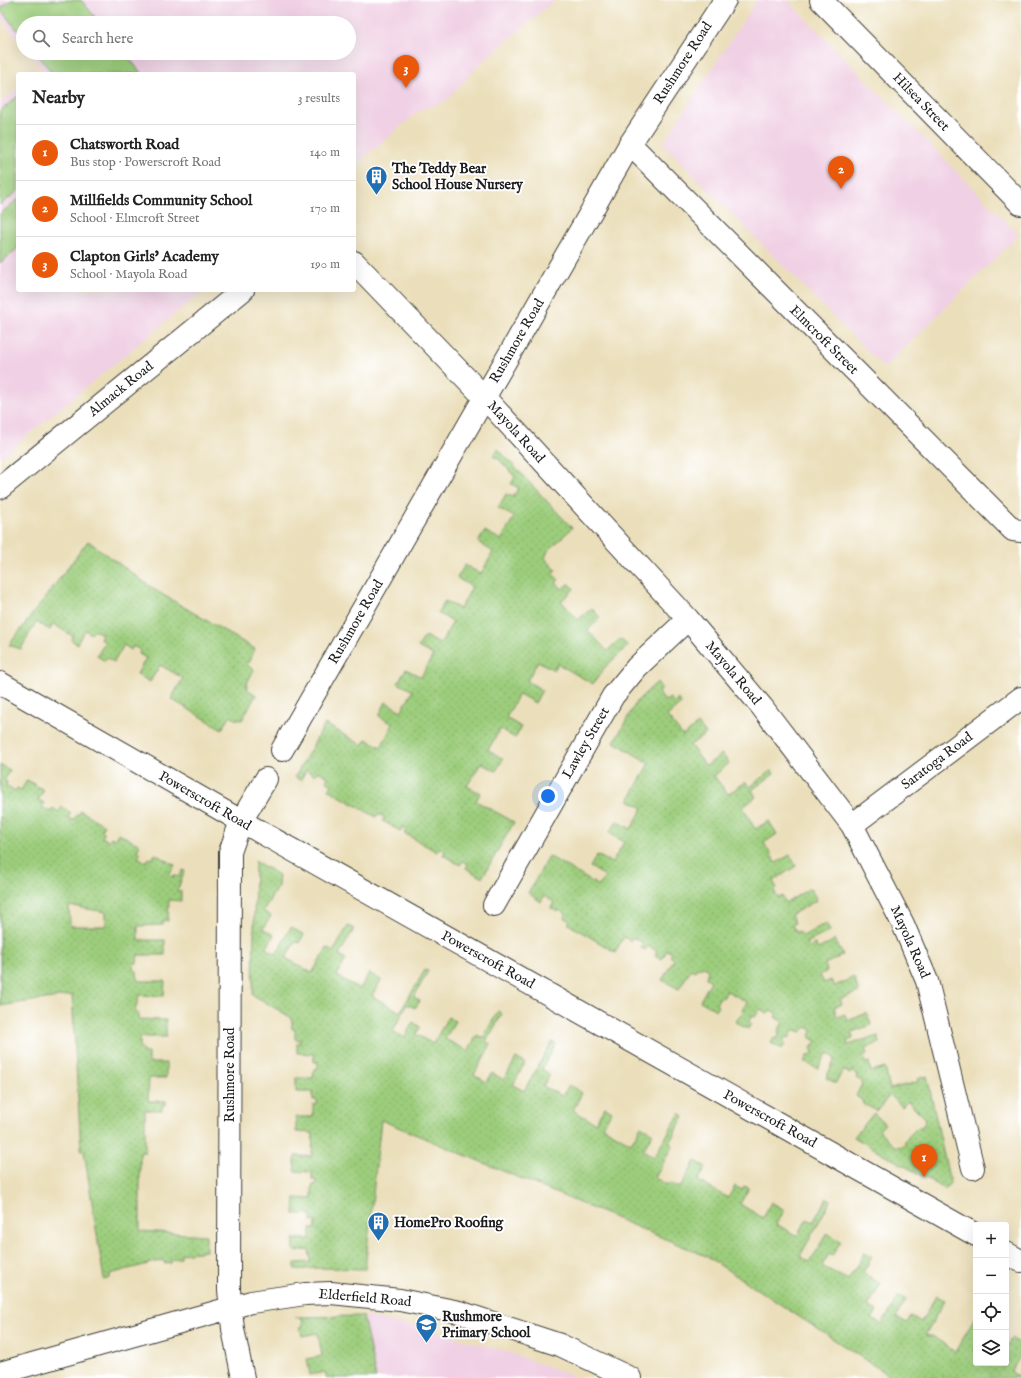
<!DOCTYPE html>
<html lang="en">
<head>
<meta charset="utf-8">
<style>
  body { margin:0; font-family:"IM FELL English",serif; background:#f2f2f2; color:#222 }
  .controls { position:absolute; right:12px; bottom:12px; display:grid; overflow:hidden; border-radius:4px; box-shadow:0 4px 16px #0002 }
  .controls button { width:36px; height:36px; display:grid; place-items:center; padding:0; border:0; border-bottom:1px solid #e0e0e0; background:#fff; color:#222; font:20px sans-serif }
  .you { position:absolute; left:548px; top:796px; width:14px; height:14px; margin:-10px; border:3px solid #fff; border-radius:50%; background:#1a73e8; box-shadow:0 0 0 6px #1a73e833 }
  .badge { display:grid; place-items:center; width:26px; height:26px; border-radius:50%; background:#ea580c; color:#fff; font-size:13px; font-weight:700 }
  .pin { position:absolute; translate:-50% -33px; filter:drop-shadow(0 1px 2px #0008) }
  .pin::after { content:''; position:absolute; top:21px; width:14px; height:12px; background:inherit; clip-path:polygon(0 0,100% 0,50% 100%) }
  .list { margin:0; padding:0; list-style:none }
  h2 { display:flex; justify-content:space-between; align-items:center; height:52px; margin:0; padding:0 16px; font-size:17px }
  h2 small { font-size:13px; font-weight:400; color:#767676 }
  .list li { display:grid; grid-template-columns:26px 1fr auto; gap:12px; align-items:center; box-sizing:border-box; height:56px; padding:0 16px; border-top:1px solid #e0e0e0 }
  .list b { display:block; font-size:15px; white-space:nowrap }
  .list p { margin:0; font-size:13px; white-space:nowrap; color:#767676 }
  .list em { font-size:13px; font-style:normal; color:#767676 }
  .icon { flex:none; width:22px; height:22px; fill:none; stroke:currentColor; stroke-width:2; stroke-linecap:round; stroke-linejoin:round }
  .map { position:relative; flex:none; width:1021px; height:1378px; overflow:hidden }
  .search { position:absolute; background:#fff; box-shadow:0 4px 16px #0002; left:16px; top:16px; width:340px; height:44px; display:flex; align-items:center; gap:10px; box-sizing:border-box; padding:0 14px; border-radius:22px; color:#767676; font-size:15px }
  .panel { position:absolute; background:#fff; box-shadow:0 4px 16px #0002; left:16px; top:72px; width:340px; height:220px; border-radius:4px }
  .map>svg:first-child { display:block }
  .built { fill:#f0d0e4 }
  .garden { fill:url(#garden-dots); stroke:#5c744c; fill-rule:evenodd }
  .pitch { fill:#9ccd7c; stroke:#5c744c }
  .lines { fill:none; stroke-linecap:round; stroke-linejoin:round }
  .minor-casing { stroke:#3b3934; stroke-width:24 }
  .minor { stroke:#fff; stroke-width:22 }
  .labels { text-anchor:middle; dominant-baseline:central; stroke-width:4; stroke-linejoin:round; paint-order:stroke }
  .street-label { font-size:14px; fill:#1c1c1c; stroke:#fff }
  .poi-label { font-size:14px; font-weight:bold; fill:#1c1c1c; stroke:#fff; text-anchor:start }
</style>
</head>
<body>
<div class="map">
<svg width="1021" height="1378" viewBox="0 0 1021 1378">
  <defs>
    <pattern id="garden-dots" width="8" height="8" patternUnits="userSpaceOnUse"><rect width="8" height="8" fill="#9ccd7c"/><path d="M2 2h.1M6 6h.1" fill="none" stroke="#86af6b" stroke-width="1.8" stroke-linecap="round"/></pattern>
  </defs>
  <rect width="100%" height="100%" fill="#fff"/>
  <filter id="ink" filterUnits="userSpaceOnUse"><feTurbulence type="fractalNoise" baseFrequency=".025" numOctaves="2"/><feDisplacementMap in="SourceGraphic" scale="8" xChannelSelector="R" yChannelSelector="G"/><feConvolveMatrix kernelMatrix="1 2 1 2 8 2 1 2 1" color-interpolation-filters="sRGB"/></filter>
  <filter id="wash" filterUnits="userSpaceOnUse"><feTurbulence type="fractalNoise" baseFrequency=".012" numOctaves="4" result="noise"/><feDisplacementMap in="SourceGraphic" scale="16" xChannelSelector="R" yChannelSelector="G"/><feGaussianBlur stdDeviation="0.9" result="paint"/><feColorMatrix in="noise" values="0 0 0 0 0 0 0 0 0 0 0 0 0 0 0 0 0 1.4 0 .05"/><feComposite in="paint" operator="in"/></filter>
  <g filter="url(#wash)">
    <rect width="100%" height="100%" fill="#ebdfbb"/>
    <path class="built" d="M 0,0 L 555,0 L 483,61 L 445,102 L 420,110 L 354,166 L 354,74 L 35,74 L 42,68 L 29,53 L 349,53 L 349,23 L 23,23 L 23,46 L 0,18 Z
      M 757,0 L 787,0 L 1019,235 L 884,368 L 663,144 Z
      M 18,88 L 18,290 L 204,290 L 0,458 L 0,103 Z
      M 363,1316 L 419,1327 L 505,1351 L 578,1378 L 376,1378 Z"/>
    <path class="garden" d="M 498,449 L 572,528 L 548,551 L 545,558 L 556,570 L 552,573 L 559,580 L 556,582 L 562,589 L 569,583 L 574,589 L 561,601 L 578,620 L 592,608 L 600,618 L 588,630 L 607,651 L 620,639 L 628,646 L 605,667 L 593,684 L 558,664 L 554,670 L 538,661 L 527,681 L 542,690 L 535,703 L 519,694 L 506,718 L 521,727 L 515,738 L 500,729 L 488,750 L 503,759 L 496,771 L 481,763 L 467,786 L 480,793 L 476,801 L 514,822 L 482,878 L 466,868 L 468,864 L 463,861 L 460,865 L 443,855 L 445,851 L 440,848 L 437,852 L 404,833 L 407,829 L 403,827 L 400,831 L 383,821 L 384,817 L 378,814 L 376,817 L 329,790 L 332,785 L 326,781 L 328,777 L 318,771 L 315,775 L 306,770 L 301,780 L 295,777 L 325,724 L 362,745 L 366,739 L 381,747 L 393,724 L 379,716 L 386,702 L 401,711 L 413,691 L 398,683 L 406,669 L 421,677 L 433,655 L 418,647 L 425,636 L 440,644 L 453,622 L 438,613 L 445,601 L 460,609 L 472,587 L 457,578 L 465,565 L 481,574 L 493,552 L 478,542 L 485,531 L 501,540 L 514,517 L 498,508 L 506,494 L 513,497 L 519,488 L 511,484 L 515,477 L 499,459 L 493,456 Z
      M 88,541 L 155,590 L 255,649 L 247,665 L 254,670 L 246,685 L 248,686 L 247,689 L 256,695 L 242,720 L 238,718 L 237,720 L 230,716 L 222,729 L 171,699 L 183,678 L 160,665 L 150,682 L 137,674 L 146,658 L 139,654 L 140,650 L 133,646 L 131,650 L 124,645 L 114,662 L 107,658 L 105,661 L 97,656 L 105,642 L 100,638 L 102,634 L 94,630 L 91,634 L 85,630 L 77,644 L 71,640 L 73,636 L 53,624 L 50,630 L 36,622 L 21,649 L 9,645 Z
      M 657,682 L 662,689 L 658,692 L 665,701 L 670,698 L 674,703 L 678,699 L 682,703 L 667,716 L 683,736 L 698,724 L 706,734 L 690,745 L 706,766 L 722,754 L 729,763 L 714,776 L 728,794 L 746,782 L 750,787 L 772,770 L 774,774 L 752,790 L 756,797 L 743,807 L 755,829 L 769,821 L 777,834 L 764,843 L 776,863 L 790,855 L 796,866 L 773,881 L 777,888 L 774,891 L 778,898 L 782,896 L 786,903 L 810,888 L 817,900 L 791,915 L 795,923 L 792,925 L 796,932 L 799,931 L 803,936 L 826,923 L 830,931 L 806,943 L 808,947 L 815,944 L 818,949 L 835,940 L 843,955 L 825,964 L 827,971 L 820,975 L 824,983 L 831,980 L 835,986 L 854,977 L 859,992 L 840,999 L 842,1004 L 834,1007 L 837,1017 L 845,1014 L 847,1021 L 867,1013 L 871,1025 L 852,1032 L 853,1039 L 847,1041 L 848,1045 L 878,1036 L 880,1043 L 865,1048 L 867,1054 L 863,1056 L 865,1063 L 869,1062 L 871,1072 L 885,1068 L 890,1089 L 918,1082 L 917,1079 L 927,1076 L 950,1183 L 945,1189 L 854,1137 L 874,1113 L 885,1124 L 879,1130 L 896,1148 L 898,1146 L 901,1147 L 905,1143 L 905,1140 L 918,1127 L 922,1127 L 926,1119 L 908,1101 L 902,1107 L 890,1095 L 877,1111 L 862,1103 L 863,1101 L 856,1096 L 863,1082 L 856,1078 L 857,1075 L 852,1071 L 850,1074 L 843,1070 L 836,1083 L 826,1078 L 835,1059 L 831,1054 L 826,1054 L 818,1069 L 804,1062 L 807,1056 L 811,1055 L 813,1052 L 811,1048 L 816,1041 L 810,1038 L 812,1030 L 806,1027 L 801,1032 L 794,1029 L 789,1038 L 786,1037 L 783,1041 L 785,1044 L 782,1049 L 771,1043 L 774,1038 L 777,1039 L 780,1033 L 778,1032 L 783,1022 L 775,1017 L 777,1014 L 771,1010 L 768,1013 L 760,1009 L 755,1017 L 752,1016 L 748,1023 L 751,1024 L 748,1029 L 735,1022 L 744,1012 L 742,1010 L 747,1002 L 727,991 L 723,998 L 720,997 L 716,1004 L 718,1006 L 716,1010 L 700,1001 L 711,981 L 706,978 L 708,970 L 702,966 L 700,969 L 697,968 L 695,971 L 691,969 L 679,989 L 662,980 L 674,960 L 670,956 L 672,953 L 667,950 L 662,959 L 655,955 L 657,951 L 648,946 L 645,950 L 641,947 L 643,943 L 632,937 L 630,941 L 624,937 L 615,952 L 568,924 L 570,921 L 564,917 L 566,914 L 559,910 L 558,912 L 551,908 L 554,902 L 544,896 L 541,902 L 528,893 L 549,856 L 599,886 L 605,876 L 590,867 L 597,855 L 612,863 L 624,842 L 609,833 L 617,821 L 631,829 L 643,808 L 629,800 L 649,763 L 614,742 L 637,701 Z
      M 0,765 L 10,770 L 4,780 L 7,782 L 6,786 L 15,791 L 17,788 L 21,790 L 27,780 L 44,790 L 38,800 L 44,803 L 42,807 L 51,812 L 53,808 L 59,812 L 62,807 L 71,813 L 68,817 L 73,820 L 81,811 L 104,825 L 101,831 L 104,834 L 102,837 L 109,841 L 111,837 L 115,839 L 118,833 L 140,845 L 137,851 L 141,853 L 138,857 L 146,862 L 149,858 L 152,859 L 155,854 L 175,865 L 169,875 L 173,877 L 174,875 L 179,877 L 183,870 L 185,871 L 177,891 L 181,891 L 181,901 L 169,900 L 168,921 L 163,920 L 163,925 L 138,926 L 138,940 L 165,940 L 165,955 L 138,955 L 137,963 L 134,963 L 133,970 L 137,971 L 138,981 L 165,981 L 164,996 L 139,995 L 135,1012 L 138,1013 L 138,1019 L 166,1020 L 166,1037 L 140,1037 L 140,1048 L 143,1049 L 143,1053 L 148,1053 L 148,1063 L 166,1063 L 166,1078 L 149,1078 L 148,1101 L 166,1101 L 166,1105 L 162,1105 L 162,1110 L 145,1110 L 145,1152 L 140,1152 L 140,1231 L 206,1235 L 206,1251 L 181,1254 L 181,1258 L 171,1260 L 171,1263 L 165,1264 L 163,1260 L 110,1274 L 110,1278 L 104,1280 L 84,1151 L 81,1151 L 72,995 L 0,1006 ZM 69,906 L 106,912 L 106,926 L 70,926 Z
      M 255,861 L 279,875 L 278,886 L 263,911 L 271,916 L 263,929 L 274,935 L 266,949 L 276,954 L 291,927 L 304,935 L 299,943 L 295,941 L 286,958 L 312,973 L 327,948 L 333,952 L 348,926 L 354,929 L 339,955 L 346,959 L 337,976 L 360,989 L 369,973 L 381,980 L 372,996 L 400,1012 L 425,970 L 428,971 L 414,997 L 420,1001 L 415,1008 L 407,1004 L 393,1031 L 404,1038 L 413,1022 L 420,1027 L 416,1034 L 433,1044 L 448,1017 L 455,1021 L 445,1039 L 468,1051 L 477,1035 L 483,1038 L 498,1011 L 502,1014 L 486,1042 L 491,1044 L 474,1075 L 487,1082 L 492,1073 L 504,1080 L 516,1058 L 525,1063 L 513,1085 L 524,1091 L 552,1042 L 556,1044 L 542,1069 L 550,1074 L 543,1086 L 562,1096 L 569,1085 L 582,1093 L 573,1110 L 595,1123 L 605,1107 L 612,1111 L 603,1127 L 631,1143 L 641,1126 L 653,1133 L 643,1150 L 654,1157 L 680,1113 L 684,1116 L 669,1143 L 673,1145 L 655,1178 L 668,1185 L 669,1183 L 680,1188 L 695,1161 L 706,1167 L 698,1181 L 728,1198 L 735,1186 L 742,1190 L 744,1186 L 749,1188 L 740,1204 L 763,1218 L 771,1202 L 785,1210 L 776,1224 L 797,1236 L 807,1219 L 813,1222 L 827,1198 L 831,1200 L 800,1256 L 810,1262 L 827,1233 L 841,1241 L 832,1256 L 829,1254 L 822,1266 L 848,1280 L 864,1253 L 872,1257 L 863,1273 L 881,1284 L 868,1306 L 877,1311 L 872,1319 L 882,1324 L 899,1296 L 906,1300 L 896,1317 L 907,1323 L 911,1316 L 921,1322 L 936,1296 L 945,1300 L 925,1335 L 934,1337 L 955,1352 L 975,1317 L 976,1347 L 974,1351 L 976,1353 L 976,1363 L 994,1363 L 1003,1368 L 1008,1359 L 1006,1357 L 1006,1348 L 1011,1338 L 1021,1344 L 1021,1355 L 1011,1372 L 1021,1378 L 893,1378 L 706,1256 L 381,1120 L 365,1269 L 317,1268 L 295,1270 L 295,1263 L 311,1262 L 309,1250 L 294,1251 L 294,1239 L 310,1239 L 311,1229 L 315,1229 L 316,1222 L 311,1221 L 311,1214 L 294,1214 L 295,1198 L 312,1199 L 312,1185 L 316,1185 L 316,1180 L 312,1180 L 312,1172 L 295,1171 L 295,1156 L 312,1156 L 313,1133 L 296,1132 L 296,1117 L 313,1117 L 313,1105 L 317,1105 L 317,1100 L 313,1100 L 313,1092 L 296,1092 L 296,1078 L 313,1078 L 314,1069 L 318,1069 L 318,1062 L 314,1062 L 314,1054 L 297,1053 L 297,1043 L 300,1043 L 300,1040 L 295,1039 L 295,1029 L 292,1029 L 292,1018 L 253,995 Z
      M 363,1316 L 376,1378 L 327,1378 L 325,1372 L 310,1375 L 307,1359 L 322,1356 L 318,1333 L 302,1336 L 300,1327 L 303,1327 L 302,1319 L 295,1317 Z"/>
    <path class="pitch" d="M 11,0 L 81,0 L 100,23 L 23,23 L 23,37 L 0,9 Z
      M 36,53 L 125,53 L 142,74 L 53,74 Z
      M 18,96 L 18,191 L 0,205 L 0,111 Z
      M 18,199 L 18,248 L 0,263 L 0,214 Z"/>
  </g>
  <g filter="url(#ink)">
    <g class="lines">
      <defs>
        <path id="minor" d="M 821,0 L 1021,204
          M 630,144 L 1013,530 L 1021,531
          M 354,262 L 485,398 L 688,619 L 762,707 L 852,825 L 903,924 L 927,981 L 973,1168
          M 0,488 L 243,290
          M 0,683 L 241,821 L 976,1235
          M 282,750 L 630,144 L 725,0
          M 852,825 L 1021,698
          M 494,905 L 613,696 L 637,667 L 688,619
          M 1006,1253 L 1021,1261
          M 0,1373 L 251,1302 L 305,1294 L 331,1293 L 400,1300 L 459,1312 L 560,1345 L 630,1378
          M 243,1378 L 233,1329 L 229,1290 L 230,852 L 241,821 L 266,779"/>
      </defs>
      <use href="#minor" class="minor-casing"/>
      <use href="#minor" class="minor"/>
    </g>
  </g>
  <defs>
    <symbol id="building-pin" viewBox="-11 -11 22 30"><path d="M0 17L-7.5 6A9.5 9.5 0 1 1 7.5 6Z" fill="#1f6fb2" stroke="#fff"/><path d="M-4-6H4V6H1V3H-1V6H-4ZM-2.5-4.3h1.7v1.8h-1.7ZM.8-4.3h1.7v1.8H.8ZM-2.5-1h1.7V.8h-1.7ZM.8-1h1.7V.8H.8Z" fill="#fff"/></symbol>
    <symbol id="school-pin" viewBox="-11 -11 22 30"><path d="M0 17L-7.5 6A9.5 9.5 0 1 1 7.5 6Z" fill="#1f6fb2" stroke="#fff"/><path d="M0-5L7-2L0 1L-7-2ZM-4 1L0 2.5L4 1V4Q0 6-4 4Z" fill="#fff"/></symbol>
  </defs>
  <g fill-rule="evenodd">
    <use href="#building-pin" x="364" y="164" width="25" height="34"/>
    <use href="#building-pin" x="366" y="1210" width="25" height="34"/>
    <use href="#school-pin" x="414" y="1312" width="25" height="34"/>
  </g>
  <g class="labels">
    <g class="street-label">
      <text transform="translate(683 63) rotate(-57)">Rushmore Road</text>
      <text transform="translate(921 102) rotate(46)">Hilsea Street</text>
      <text transform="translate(824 340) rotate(45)">Elmcroft Street</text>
      <text transform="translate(517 341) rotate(-60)">Rushmore Road</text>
      <text transform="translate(121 389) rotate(-39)">Almack Road</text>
      <text transform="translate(516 432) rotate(48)">Mayola Road</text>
      <text transform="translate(356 622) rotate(-60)">Rushmore Road</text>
      <text transform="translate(733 673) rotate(50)">Mayola Road</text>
      <text transform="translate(586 743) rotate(-60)">Lawley Street</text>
      <text transform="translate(937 761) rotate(-37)">Saratoga Road</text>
      <text transform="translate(205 801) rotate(30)">Powerscroft Road</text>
      <text transform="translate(910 942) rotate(66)">Mayola Road</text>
      <text transform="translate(488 960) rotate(29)">Powerscroft Road</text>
      <text transform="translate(230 1075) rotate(-90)">Rushmore Road</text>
      <text transform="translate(770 1119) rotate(29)">Powerscroft Road</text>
      <text transform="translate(365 1298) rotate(5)">Elderfield Road</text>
    </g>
    <g class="poi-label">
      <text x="392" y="169">The Teddy Bear<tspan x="392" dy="16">School House Nursery</tspan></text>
      <text x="394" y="1223">HomePro Roofing</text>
      <text x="442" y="1317">Rushmore<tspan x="442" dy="16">Primary School</tspan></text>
    </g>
  </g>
</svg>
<div class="controls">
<button>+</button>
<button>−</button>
<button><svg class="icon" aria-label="locate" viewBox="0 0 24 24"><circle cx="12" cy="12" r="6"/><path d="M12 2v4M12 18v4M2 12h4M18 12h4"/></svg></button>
<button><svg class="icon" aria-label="layers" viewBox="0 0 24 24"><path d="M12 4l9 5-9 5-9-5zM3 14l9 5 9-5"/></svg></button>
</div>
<div class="you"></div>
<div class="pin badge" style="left:924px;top:1177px">1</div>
<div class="pin badge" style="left:841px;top:189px">2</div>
<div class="pin badge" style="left:406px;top:88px">3</div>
<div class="search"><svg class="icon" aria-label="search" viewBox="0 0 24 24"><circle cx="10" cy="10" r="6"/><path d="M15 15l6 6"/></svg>Search here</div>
<section class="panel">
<h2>Nearby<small>3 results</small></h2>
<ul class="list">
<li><span class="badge">1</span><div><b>Chatsworth Road</b><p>Bus stop · Powerscroft Road</p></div><em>140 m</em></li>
<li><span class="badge">2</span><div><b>Millfields Community School</b><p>School · Elmcroft Street</p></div><em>170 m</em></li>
<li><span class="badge">3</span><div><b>Clapton Girls' Academy</b><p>School · Mayola Road</p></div><em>190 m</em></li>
</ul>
</section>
</div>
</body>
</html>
